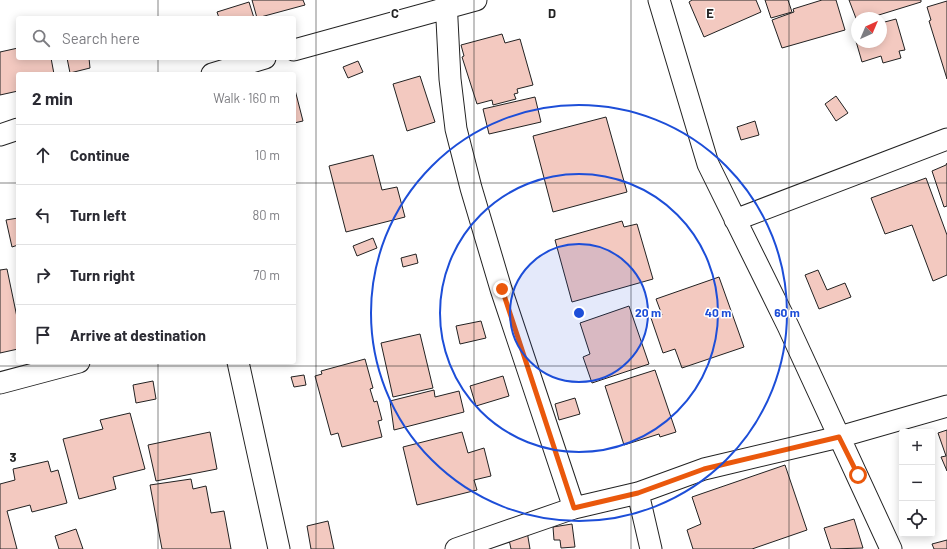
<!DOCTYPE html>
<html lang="en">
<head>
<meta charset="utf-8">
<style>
  body { margin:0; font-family:Barlow,sans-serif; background:#f7f7f7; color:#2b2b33 }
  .controls { position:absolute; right:12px; bottom:12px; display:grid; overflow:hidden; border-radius:4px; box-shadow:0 2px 10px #0003 }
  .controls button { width:36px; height:36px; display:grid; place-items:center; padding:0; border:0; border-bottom:1px solid #e1e1e2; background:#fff; color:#2b2b33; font:20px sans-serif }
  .compass { position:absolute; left:851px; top:12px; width:36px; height:36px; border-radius:50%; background:#fff; box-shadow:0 2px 10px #0003; rotate:44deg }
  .stop { position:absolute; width:12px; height:12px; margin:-9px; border:3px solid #ea580c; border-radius:50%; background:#fff }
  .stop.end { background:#ea580c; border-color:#fff; box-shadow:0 1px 4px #0008 }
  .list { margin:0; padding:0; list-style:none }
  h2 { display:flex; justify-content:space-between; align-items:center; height:52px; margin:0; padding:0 16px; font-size:17px }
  h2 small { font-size:13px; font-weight:400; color:#7c7c81 }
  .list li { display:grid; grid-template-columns:26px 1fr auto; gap:12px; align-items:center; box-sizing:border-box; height:60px; padding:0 16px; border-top:1px solid #e1e1e2 }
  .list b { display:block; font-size:15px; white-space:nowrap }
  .list em { font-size:13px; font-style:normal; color:#7c7c81 }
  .icon { flex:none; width:22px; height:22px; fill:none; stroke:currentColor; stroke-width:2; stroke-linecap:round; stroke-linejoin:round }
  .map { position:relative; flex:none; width:947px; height:549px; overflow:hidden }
  .search { position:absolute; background:#fff; box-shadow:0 2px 10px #0003; left:16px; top:16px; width:280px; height:44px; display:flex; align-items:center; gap:10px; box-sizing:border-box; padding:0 14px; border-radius:4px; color:#7c7c81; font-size:15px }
  .panel { position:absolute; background:#fff; box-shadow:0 2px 10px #0003; left:16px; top:72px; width:280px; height:292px; border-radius:4px }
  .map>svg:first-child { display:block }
  .building { fill:#f3c9c0; stroke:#222 }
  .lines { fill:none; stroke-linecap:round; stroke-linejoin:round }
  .minor-casing { stroke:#222; stroke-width:23 }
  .minor { stroke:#fff; stroke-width:21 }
  .route { stroke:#ea580c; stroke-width:5 }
  .grid { fill:none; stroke:#222; stroke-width:1; stroke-opacity:0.55 }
  .ring { fill:none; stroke:#1d4ed8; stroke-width:2 }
  .grid-label { font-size:13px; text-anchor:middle; font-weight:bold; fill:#222; stroke:#fff; stroke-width:3; stroke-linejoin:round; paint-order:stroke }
  .centre { fill:#1d4ed8; stroke:#fff; stroke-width:2 }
  .ring-label { font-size:12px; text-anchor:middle; font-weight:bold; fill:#1d4ed8; stroke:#fff; stroke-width:3; stroke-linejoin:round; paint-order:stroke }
</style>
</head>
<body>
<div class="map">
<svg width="947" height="549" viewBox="0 0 947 549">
  <rect width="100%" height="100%" fill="#fff"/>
  <path class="building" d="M 252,0 L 303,0 L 305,5 L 257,18 Z
    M 692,0 L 756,0 L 761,12 L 704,37 L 689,2 Z
    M 765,0 L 788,0 L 792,12 L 771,18 Z
    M 822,0 L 836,0 L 845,30 L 782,48 L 772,20 L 794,12 L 793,9 Z
    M 849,0 L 921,0 L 921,2 L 869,18 L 857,18 L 857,21 Z
    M 947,1 L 947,79 L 929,21 L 931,20 L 927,7 Z
    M 249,2 L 254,18 L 219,18 L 217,12 Z
    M 896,19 L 905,50 L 899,51 L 901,58 L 883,63 L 881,56 L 862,62 L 853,31 L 857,30 L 857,42 L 881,42 L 881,23 Z
    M 502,34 L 505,43 L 520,39 L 533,85 L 517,89 L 518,93 L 514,94 L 516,99 L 493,105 L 492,100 L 477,104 L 462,57 L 464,56 L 461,45 Z
    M 18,48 L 18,58 L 51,58 L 54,74 L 18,74 L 18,91 L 0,95 L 0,52 Z
    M 67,58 L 89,58 L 90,68 L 70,73 Z
    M 358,61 L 363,72 L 348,78 L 343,67 Z
    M 420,76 L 435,122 L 407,131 L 393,84 Z
    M 294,86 L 303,121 L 294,123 Z
    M 836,96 L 848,113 L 836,121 L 825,104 Z
    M 535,97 L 541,122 L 489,134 L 483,109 Z
    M 606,117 L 627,192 L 553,212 L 533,136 Z
    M 755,121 L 759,135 L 741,140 L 737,127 Z
    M 373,155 L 382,190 L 397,187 L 405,217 L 346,232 L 329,166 Z
    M 947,163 L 947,206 L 944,207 L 932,171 L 946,165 Z
    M 926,178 L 947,235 L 947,275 L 933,281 L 912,225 L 885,234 L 871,198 Z
    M 18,218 L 18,245 L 12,247 L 6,220 Z
    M 622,221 L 624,227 L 637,224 L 653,279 L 572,302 L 555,240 Z
    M 373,238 L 377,248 L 357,256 L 353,246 Z
    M 416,254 L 418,263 L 403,267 L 401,258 Z
    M 7,269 L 18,322 L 18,349 L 0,353 L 0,270 Z
    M 818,270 L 827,290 L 845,283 L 851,297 L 819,309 L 805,275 Z
    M 719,277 L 744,347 L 682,368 L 675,349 L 663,353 L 651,318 L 662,315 L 656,299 Z
    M 629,306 L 649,364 L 592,383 L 583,357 L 590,354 L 580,323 Z
    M 481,321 L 486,338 L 460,344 L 456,326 Z
    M 420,334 L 433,388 L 393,397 L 381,343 Z
    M 365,359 L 373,388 L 370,389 L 374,402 L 377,401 L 382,420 L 378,421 L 382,437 L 342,447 L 338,433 L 331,435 L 315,376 L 322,374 L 321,371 Z
    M 655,370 L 676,432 L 660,437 L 659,434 L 624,445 L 605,386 Z
    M 304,375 L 306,385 L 294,387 L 291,377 Z
    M 503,376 L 509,396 L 476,406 L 470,386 Z
    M 153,381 L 156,399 L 136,403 L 133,385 Z
    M 434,390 L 435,397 L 459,391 L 464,412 L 394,430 L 390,401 Z
    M 575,398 L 580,414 L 559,420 L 555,404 Z
    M 130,413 L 145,469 L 113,477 L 116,489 L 79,499 L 63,439 L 103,429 L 100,420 Z
    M 947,430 L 947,471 L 941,457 L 946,456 L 938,433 Z
    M 210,432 L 217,469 L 156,481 L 148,445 Z
    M 462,432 L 468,453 L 484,448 L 491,476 L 474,480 L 477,490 L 417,505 L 403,447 Z
    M 48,461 L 51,472 L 58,470 L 67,503 L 32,512 L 30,505 L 7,511 L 17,549 L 0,549 L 0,484 L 15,480 L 13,469 Z
    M 785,465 L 807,530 L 752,549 L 693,549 L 687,530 L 701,524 L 692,497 Z
    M 191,479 L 193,489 L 206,486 L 211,513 L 224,511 L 231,549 L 162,549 L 150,485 Z
    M 854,519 L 863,548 L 831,549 L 824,528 Z
    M 328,521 L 334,549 L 311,549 L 307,526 Z
    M 572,524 L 575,547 L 561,548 L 560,540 L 554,540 L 553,527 Z
    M 76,529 L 83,549 L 59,549 L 55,536 Z
    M 527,531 L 530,549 L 511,549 L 508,535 Z
    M 947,540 L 947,549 L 934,549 L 932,544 Z"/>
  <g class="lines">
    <defs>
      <path id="minor" d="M 446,0 L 450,79 L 456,129 L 471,188 L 501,289 L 574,508
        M 659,0 L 708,164 L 788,326 L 891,549
        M 294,50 L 476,0
        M 212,74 L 265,58
        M 0,135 L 18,129
        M 735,220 L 947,139
        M 238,362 L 279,549
        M 0,383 L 79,362
        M 638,493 L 651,549
        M 456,549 L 574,508 L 638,493 L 704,469 L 839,437 L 947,406"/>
    </defs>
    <use href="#minor" class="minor-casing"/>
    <use href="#minor" class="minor"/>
  </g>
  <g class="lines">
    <path class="route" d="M 502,289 L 574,508 L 638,493 L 704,469 L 839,437 L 858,475"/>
  </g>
  <path class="grid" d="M 158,0 L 158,18M 316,0 L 316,549M 474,0 L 474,549M 631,0 L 631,549M 789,0 L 789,549M 158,58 L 158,74M 0,183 L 18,183M 294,183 L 947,183M 158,362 L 158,549M 0,366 L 947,366"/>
  <circle cx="579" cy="313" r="69" fill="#1d4ed8" fill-opacity=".12"/>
  <g class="ring">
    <circle cx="579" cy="313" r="69"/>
    <circle cx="579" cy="313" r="139"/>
    <circle cx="579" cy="313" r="208"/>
  </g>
  <g class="grid-label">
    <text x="395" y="18">C</text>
    <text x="552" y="18">D</text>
    <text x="710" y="18">E</text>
    <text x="13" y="462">3</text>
  </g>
  <circle cx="579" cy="313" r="6" class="centre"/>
  <g class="ring-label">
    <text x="648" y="317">20 m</text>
    <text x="718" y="317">40 m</text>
    <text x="787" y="317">60 m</text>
  </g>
</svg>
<div class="controls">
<button>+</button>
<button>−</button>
<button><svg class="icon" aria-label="locate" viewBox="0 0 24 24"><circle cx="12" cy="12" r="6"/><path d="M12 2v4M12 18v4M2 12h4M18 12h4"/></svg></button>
</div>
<svg class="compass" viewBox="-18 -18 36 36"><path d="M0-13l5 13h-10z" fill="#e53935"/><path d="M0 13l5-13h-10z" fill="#7c7c81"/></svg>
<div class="stop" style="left:858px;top:475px"></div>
<div class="stop end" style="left:502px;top:289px"></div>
<div class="search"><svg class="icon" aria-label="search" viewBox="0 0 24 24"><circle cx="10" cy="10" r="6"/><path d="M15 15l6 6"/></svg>Search here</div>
<section class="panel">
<h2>2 min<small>Walk · 160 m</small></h2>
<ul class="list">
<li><svg class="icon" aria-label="ahead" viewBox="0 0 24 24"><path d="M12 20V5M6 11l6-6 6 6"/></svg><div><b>Continue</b></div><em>10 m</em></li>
<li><svg class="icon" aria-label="left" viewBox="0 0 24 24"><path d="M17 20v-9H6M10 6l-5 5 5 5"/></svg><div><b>Turn left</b></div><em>80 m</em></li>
<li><svg class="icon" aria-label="right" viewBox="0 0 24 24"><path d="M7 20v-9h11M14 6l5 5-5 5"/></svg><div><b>Turn right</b></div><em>70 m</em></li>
<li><svg class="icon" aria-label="arrive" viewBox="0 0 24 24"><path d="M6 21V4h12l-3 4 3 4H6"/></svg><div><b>Arrive at destination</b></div></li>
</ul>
</section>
</div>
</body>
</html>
